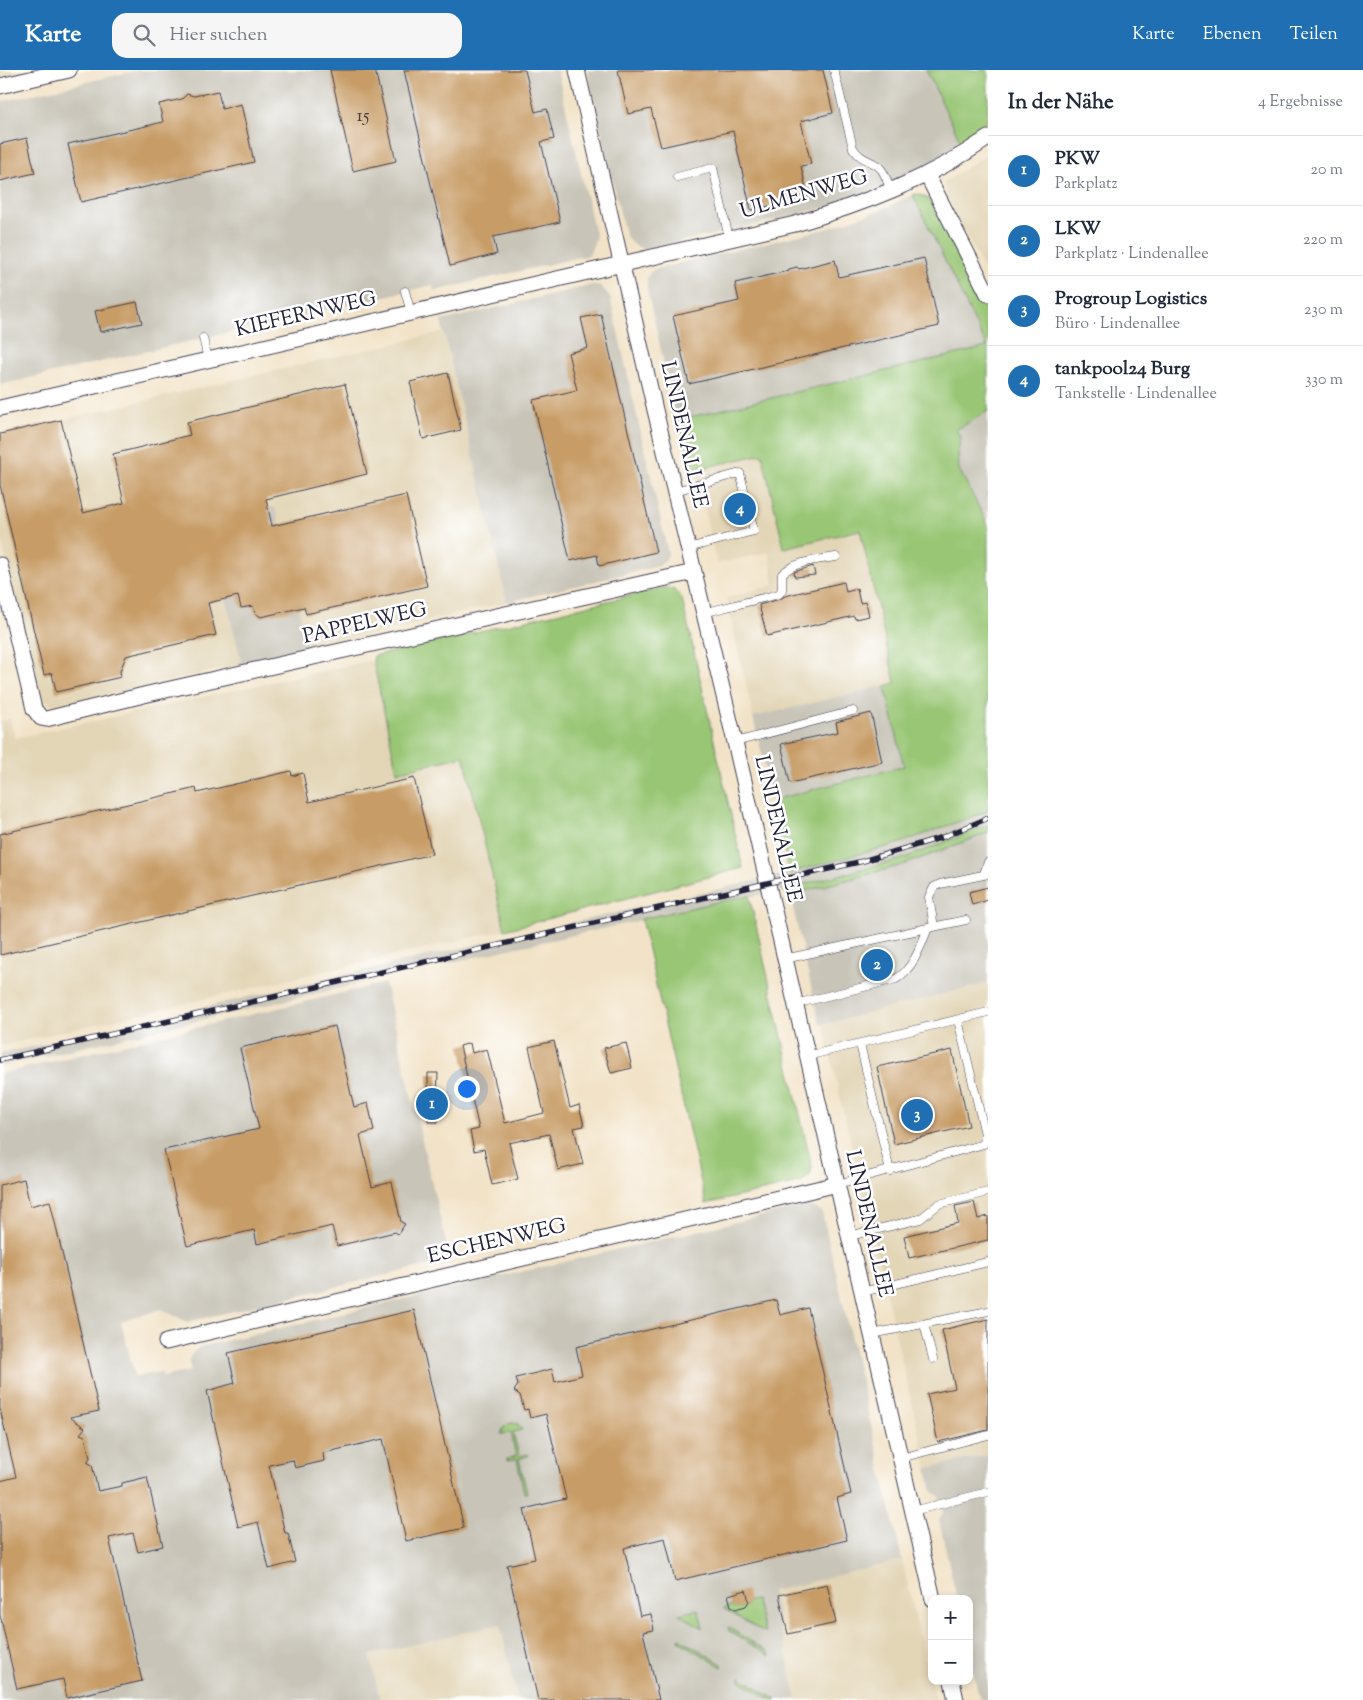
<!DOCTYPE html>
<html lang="de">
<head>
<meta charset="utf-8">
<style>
  body { margin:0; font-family:"Sorts Mill Goudy",serif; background:#f6f6f7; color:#1f2937 }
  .controls { position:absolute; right:15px; bottom:15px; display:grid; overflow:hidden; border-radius:10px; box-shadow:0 2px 8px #0003 }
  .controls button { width:45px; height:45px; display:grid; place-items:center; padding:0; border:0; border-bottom:1px solid #e0e1e3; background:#fff; color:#1f2937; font:25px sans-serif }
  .you { position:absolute; left:466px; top:1018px; width:18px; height:18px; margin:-12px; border:4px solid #fff; border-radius:50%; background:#1a73e8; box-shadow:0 0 0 8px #1a73e833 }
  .badge { display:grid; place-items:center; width:32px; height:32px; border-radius:50%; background:#1f6fb2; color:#fff; font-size:16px; font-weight:700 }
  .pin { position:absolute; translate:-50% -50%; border:2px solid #fff; box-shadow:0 1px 5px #0006 }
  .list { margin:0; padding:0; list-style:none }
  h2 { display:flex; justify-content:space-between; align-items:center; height:65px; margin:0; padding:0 20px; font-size:21px }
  h2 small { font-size:16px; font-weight:400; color:#747a83 }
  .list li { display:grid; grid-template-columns:32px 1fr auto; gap:15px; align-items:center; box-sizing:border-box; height:70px; padding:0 20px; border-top:1px solid #e0e1e3 }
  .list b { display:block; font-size:19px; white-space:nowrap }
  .list p { margin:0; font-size:16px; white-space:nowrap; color:#747a83 }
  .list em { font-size:16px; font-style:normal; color:#747a83 }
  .icon { flex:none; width:28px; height:28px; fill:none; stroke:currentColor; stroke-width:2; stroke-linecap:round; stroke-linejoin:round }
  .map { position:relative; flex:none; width:988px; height:1630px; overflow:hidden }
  header { display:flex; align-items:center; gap:30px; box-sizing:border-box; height:70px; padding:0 25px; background:#1f6fb2; color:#fff }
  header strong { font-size:24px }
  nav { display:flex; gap:28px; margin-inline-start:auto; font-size:18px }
  .search { width:350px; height:45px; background:#f6f6f7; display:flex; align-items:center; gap:12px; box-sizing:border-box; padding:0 18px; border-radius:15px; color:#747a83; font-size:19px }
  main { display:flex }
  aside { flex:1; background:#fff }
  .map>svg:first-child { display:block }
  .built { fill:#e3d6b7 }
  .industrial { fill:#c8c4b8 }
  .green { fill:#99c675; stroke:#5e7458 }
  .building { fill:#c79c66 }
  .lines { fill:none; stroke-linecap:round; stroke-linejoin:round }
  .lane-casing { stroke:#413f50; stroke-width:9 }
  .street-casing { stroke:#413f50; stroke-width:17 }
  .lane { stroke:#fff; stroke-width:8 }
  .street { stroke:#fff; stroke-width:15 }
  .rail-casing { stroke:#22223b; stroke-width:5.5 }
  .rail { stroke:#fff; stroke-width:4; stroke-dasharray:11; stroke-linecap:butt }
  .labels { text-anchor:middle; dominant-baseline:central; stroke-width:5; stroke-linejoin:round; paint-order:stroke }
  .number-label { font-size:19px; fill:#4b4046 }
  .street-label { font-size:21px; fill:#22223b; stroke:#fff }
</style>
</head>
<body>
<header>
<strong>Karte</strong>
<div class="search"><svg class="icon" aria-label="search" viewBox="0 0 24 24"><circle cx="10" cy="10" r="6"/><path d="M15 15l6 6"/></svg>Hier suchen</div>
<nav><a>Karte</a><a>Ebenen</a><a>Teilen</a></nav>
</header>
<main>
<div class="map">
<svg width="988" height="1630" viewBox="0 0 988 1630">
  <rect width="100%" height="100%" fill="#fff"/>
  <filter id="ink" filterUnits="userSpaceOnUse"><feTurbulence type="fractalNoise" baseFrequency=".02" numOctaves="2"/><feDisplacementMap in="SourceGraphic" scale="10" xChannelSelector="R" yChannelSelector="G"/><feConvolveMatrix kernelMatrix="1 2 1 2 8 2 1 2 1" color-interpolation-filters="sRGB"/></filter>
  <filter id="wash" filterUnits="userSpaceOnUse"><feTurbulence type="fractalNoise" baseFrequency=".0096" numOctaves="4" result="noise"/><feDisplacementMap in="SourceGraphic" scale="20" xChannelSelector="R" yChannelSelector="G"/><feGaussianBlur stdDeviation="1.12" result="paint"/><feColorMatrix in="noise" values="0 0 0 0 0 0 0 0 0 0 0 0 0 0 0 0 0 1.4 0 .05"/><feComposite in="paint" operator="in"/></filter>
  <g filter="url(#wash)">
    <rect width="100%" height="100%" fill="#f2e3c8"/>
    <path class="built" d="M 0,0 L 29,0 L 0,7 Z
      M 988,84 L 988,208 L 946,126 L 944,113 L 945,111 Z
      M 443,262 L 507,532 L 308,579 L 275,437 L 239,595 L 65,635 L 65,638 L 49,634 L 40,626 L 37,622 L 0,465 L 0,364 Z
      M 762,384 L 784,478 L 859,459 L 895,614 L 753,647 L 726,528 L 774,515 L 769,482 L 717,494 L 695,400 Z
      M 373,590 L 397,702 L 464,686 L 505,860 L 0,976 L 0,651 L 10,649 L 15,668 Z
      M 988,913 L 988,1385 L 927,1398 L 823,954 Z
      M 902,1490 L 935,1630 L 797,1630 L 772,1521 Z
      M 500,1554 L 518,1630 L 380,1630 L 370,1585 Z"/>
    <path class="industrial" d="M 139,0 L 557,0 L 596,168 L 589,185 L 434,221 L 433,215 L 0,315 L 0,32 Z
      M 587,0 L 926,0 L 963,76 L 905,108 L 873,121 L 817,140 L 712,165 L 643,179 L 631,173 L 625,164 Z
      M 913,125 L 988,277 L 677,350 L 647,219 L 647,207 L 652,201 L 656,199 L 829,158 L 883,139 Z
      M 592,215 L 601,216 L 610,227 L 668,483 L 666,489 L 659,496 L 507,532 L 441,251 Z
      M 988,341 L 988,455 L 959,399 L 958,381 L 961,367 L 956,360 Z
      M 275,437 L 308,579 L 239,595 L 241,590 L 207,453 Z
      M 885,616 L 904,696 L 773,730 L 753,647 Z
      M 988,741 L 988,755 L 902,789 L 781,820 L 514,878 L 0,996 L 0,984 L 789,803 L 897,774 Z
      M 988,763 L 988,913 L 820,955 L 790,825 L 903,795 Z
      M 385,913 L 450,1190 L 187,1252 L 161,1239 L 121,1252 L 135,1307 L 161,1302 L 163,1307 L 191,1301 L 189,1292 L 191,1285 L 198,1278 L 203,1276 L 809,1135 L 822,1142 L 902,1490 L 772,1521 L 797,1630 L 518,1630 L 500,1554 L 370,1585 L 380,1630 L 0,1630 L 0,1004 Z
      M 988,1385 L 988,1630 L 980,1630 L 969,1584 L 969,1529 L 957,1529 L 939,1450 L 943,1442 L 939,1426 L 932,1421 L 927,1398 Z"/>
    <path class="green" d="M 926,0 L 988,0 L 988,51 L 960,70 Z
      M 917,124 L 926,127 L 932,134 L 988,245 L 988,341 L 956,360 L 961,367 L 958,381 L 959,399 L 988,455 L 988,741 L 897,774 L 789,803 L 773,730 L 904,696 L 885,616 L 895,613 L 860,460 L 784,478 L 762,384 L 695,400 L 677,350 L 987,277 L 913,125 Z
      M 663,518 C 671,517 678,521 682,529 L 743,798 L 505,860 L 464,686 L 397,702 L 373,590 L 374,586 Z
      M 988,755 L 988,763 L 903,795 L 790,825 L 781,820 L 902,789 Z
      M 749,825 L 812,1097 L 810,1105 L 802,1112 L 706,1134 L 641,849 Z
      M 511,1353 L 518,1354 L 522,1360 L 513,1362 L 519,1386 L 528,1384 L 528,1386 L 519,1389 L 527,1423 L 524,1423 L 517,1389 L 507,1391 L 507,1389 L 516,1386 L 511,1363 L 501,1364 L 504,1357 Z
      M 756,1530 L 765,1563 L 724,1539 L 724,1538 L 731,1536 L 735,1539 L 746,1536 L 749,1531 Z
      M 698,1539 L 703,1558 L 679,1544 L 681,1544 Z
      M 728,1557 L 769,1583 L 770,1586 L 729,1561 Z
      M 679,1568 L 722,1594 L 722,1597 L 680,1572 Z
      M 740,1607 L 777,1630 L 772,1630 L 740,1611 Z"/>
    <g id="blocks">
      <path class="building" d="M 330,0 L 375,0 L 396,91 L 353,101 Z
        M 404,0 L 525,0 L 535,42 L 547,39 L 554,69 L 541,72 L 560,152 L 493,167 L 497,184 L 450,196 Z
        M 618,0 L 823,0 L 833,43 L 801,51 L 811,94 L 801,96 L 808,127 L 751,140 L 733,61 L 661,77 L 651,39 L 628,44 Z
        M 218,21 L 222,39 L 241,34 L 254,92 L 81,132 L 68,74 L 163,52 L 159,34 L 182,29 L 187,24 L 194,26 Z
        M 27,68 L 35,103 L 0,111 L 0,74 Z
        M 924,188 L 939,256 L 689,314 L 673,246 L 739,231 L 735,213 L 788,201 L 789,199 L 797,197 L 799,199 L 835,190 L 839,207 Z
        M 137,232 L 142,253 L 100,262 L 95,241 Z
        M 601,244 L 656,482 L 599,496 L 597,485 L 570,491 L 533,330 L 577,320 L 568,283 L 588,278 L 581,248 Z
        M 448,303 L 461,360 L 423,369 L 410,312 Z
        M 345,314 L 367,404 L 266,429 L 272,456 L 406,425 L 427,516 L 306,544 L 304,537 L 261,547 L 255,543 L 253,536 L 241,538 L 238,526 L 208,533 L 216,565 L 126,586 L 120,601 L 121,607 L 56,622 L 52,603 L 44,605 L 0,415 L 0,364 L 61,350 L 83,443 L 124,433 L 113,384 L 190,365 L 187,352 Z
        M 813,496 L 815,505 L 795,507 L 794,502 Z
        M 844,512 L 846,522 L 857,519 L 860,533 L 866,532 L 869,546 L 855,549 L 854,546 L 767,566 L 759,535 L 780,529 L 785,526 Z
        M 871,643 L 882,692 L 790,713 L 781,674 L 838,662 L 836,652 Z
        M 291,701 L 292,706 L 303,703 L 309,732 L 414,708 L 432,784 L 0,885 L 0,764 L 196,718 L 197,723 Z
        M 988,817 L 988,830 L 972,835 L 969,822 Z
        M 335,956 L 354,1037 L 368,1033 L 374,1061 L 360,1065 L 372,1117 L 392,1112 L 401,1152 L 405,1154 L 398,1164 L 395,1162 L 337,1176 L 332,1156 L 257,1174 L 254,1160 L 187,1176 L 164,1080 L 259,1059 L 240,978 Z
        M 554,971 L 570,1038 L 579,1035 L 584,1056 L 574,1058 L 583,1094 L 558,1100 L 549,1064 L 509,1073 L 518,1109 L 492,1115 L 484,1079 L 474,1081 L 470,1061 L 479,1059 L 460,976 L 470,973 L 472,983 L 487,979 L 505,1053 L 544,1043 L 529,977 Z
        M 626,973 L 632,998 L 611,1003 L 604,978 Z
        M 952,980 L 969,1056 L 894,1074 L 877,997 Z
        M 428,1003 L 438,1003 L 437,1027 L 438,1052 L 428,1052 Z
        M 24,1109 L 30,1136 L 50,1131 L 99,1341 L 70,1347 L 85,1358 L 80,1364 L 85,1366 L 90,1388 L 87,1392 L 92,1395 L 98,1421 L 122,1416 L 122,1413 L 147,1407 L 163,1476 L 138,1482 L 133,1463 L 109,1468 L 142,1611 L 67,1628 L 63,1609 L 17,1619 L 0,1545 L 0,1411 L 16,1407 L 0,1339 L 0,1115 Z
        M 974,1132 L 978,1149 L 988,1146 L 988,1170 L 909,1188 L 904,1166 L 958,1153 L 955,1136 Z
        M 776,1230 L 780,1245 L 808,1238 L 851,1424 L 837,1428 L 847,1470 L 675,1511 L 665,1468 L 624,1478 L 640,1546 L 651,1544 L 654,1560 L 643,1562 L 659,1630 L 538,1630 L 507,1495 L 535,1489 L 524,1439 L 566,1429 L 546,1344 L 530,1348 L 528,1339 L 524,1340 L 520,1325 L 514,1321 L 518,1315 L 516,1308 L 552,1299 L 555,1312 L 582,1305 L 576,1277 Z
        M 414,1240 L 464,1458 L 406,1471 L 383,1369 L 323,1383 L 324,1391 L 295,1398 L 293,1390 L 269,1395 L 285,1463 L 288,1463 L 295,1492 L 269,1499 L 258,1452 L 238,1457 L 207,1321 L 235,1313 L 228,1283 Z
        M 988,1249 L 988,1360 L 938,1372 L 927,1324 L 955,1318 L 942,1260 Z
        M 827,1514 L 836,1553 L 788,1564 L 779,1525 Z
        M 746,1520 L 749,1531 L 746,1536 L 735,1539 L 731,1536 L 728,1525 Z"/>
    </g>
  </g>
  <g filter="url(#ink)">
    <use href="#blocks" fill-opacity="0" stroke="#413f50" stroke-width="1"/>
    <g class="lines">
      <defs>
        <path id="lane" d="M 834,0 L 853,78 C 862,92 874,90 881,99 C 886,105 888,114 891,121
          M 677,107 L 713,98 L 729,168
          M 405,221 L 411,243
          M 203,268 L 208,289
          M 675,421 L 740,403 L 754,461 L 688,478
          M 703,543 L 779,524 L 782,520 L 782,504 C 795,491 818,490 836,487
          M 735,672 L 853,641
          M 984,804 L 988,792
          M 934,857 L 929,827 L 934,817 L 940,814 L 988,804
          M 784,889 L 928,858
          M 795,934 L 896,909 C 913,899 921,876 928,858 L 966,850
          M 860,974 L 890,1101
          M 807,986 L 988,942
          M 838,1114 L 984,1074 L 985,1064 L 958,950
          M 849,1166 L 920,1149 L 939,1134 L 988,1122
          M 862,1222 L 988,1192
          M 924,1254 L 933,1289
          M 872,1264 L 988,1241
          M 901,1388 L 988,1365
          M 913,1441 L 988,1422"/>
        <path id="street" d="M 577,0 L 655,340 L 735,672 L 933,1529
          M 0,16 L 69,0
          M 927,105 L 988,224
          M 0,338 L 795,154 C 863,134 929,109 988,68
          M 0,495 L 34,639 L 41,648 L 46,649 L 148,624 L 694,502
          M 166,1272 L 838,1114
          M 952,1611 L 956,1630"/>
      </defs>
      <use href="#lane" class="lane-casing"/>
      <use href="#street" class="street-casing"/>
      <use href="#lane" class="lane"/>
      <use href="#street" class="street"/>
      <defs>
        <path id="rail" d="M 0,990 L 863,791 L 943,767 L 988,748"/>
      </defs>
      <use href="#rail" class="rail-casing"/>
      <use href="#rail" class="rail"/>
    </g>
  </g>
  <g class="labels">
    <g class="number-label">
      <text x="363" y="46">15</text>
    </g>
    <g class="street-label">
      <text transform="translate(804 125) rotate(-16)">ULMENWEG</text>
      <text transform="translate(306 245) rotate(-13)">KIEFERNWEG</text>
      <text transform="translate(683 365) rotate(77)">LINDENALLEE</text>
      <text transform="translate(365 554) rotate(-13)">PAPPELWEG</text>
      <text transform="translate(777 759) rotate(77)">LINDENALLEE</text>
      <text transform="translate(868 1154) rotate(77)">LINDENALLEE</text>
      <text transform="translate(497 1172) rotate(-13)">ESCHENWEG</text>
    </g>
  </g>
</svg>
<div class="controls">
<button>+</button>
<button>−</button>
</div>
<div class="you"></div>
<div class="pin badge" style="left:432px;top:1034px">1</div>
<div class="pin badge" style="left:877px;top:895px">2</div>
<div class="pin badge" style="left:917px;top:1045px">3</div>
<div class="pin badge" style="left:740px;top:439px">4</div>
</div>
<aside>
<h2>In der Nähe<small>4 Ergebnisse</small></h2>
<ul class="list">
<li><span class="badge">1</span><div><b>PKW</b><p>Parkplatz</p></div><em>20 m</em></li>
<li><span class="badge">2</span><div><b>LKW</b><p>Parkplatz · Lindenallee</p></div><em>220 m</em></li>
<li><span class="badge">3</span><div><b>Progroup Logistics</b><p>Büro · Lindenallee</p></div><em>230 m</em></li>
<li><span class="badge">4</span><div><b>tankpool24 Burg</b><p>Tankstelle · Lindenallee</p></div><em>330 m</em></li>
</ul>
</aside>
</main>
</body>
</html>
